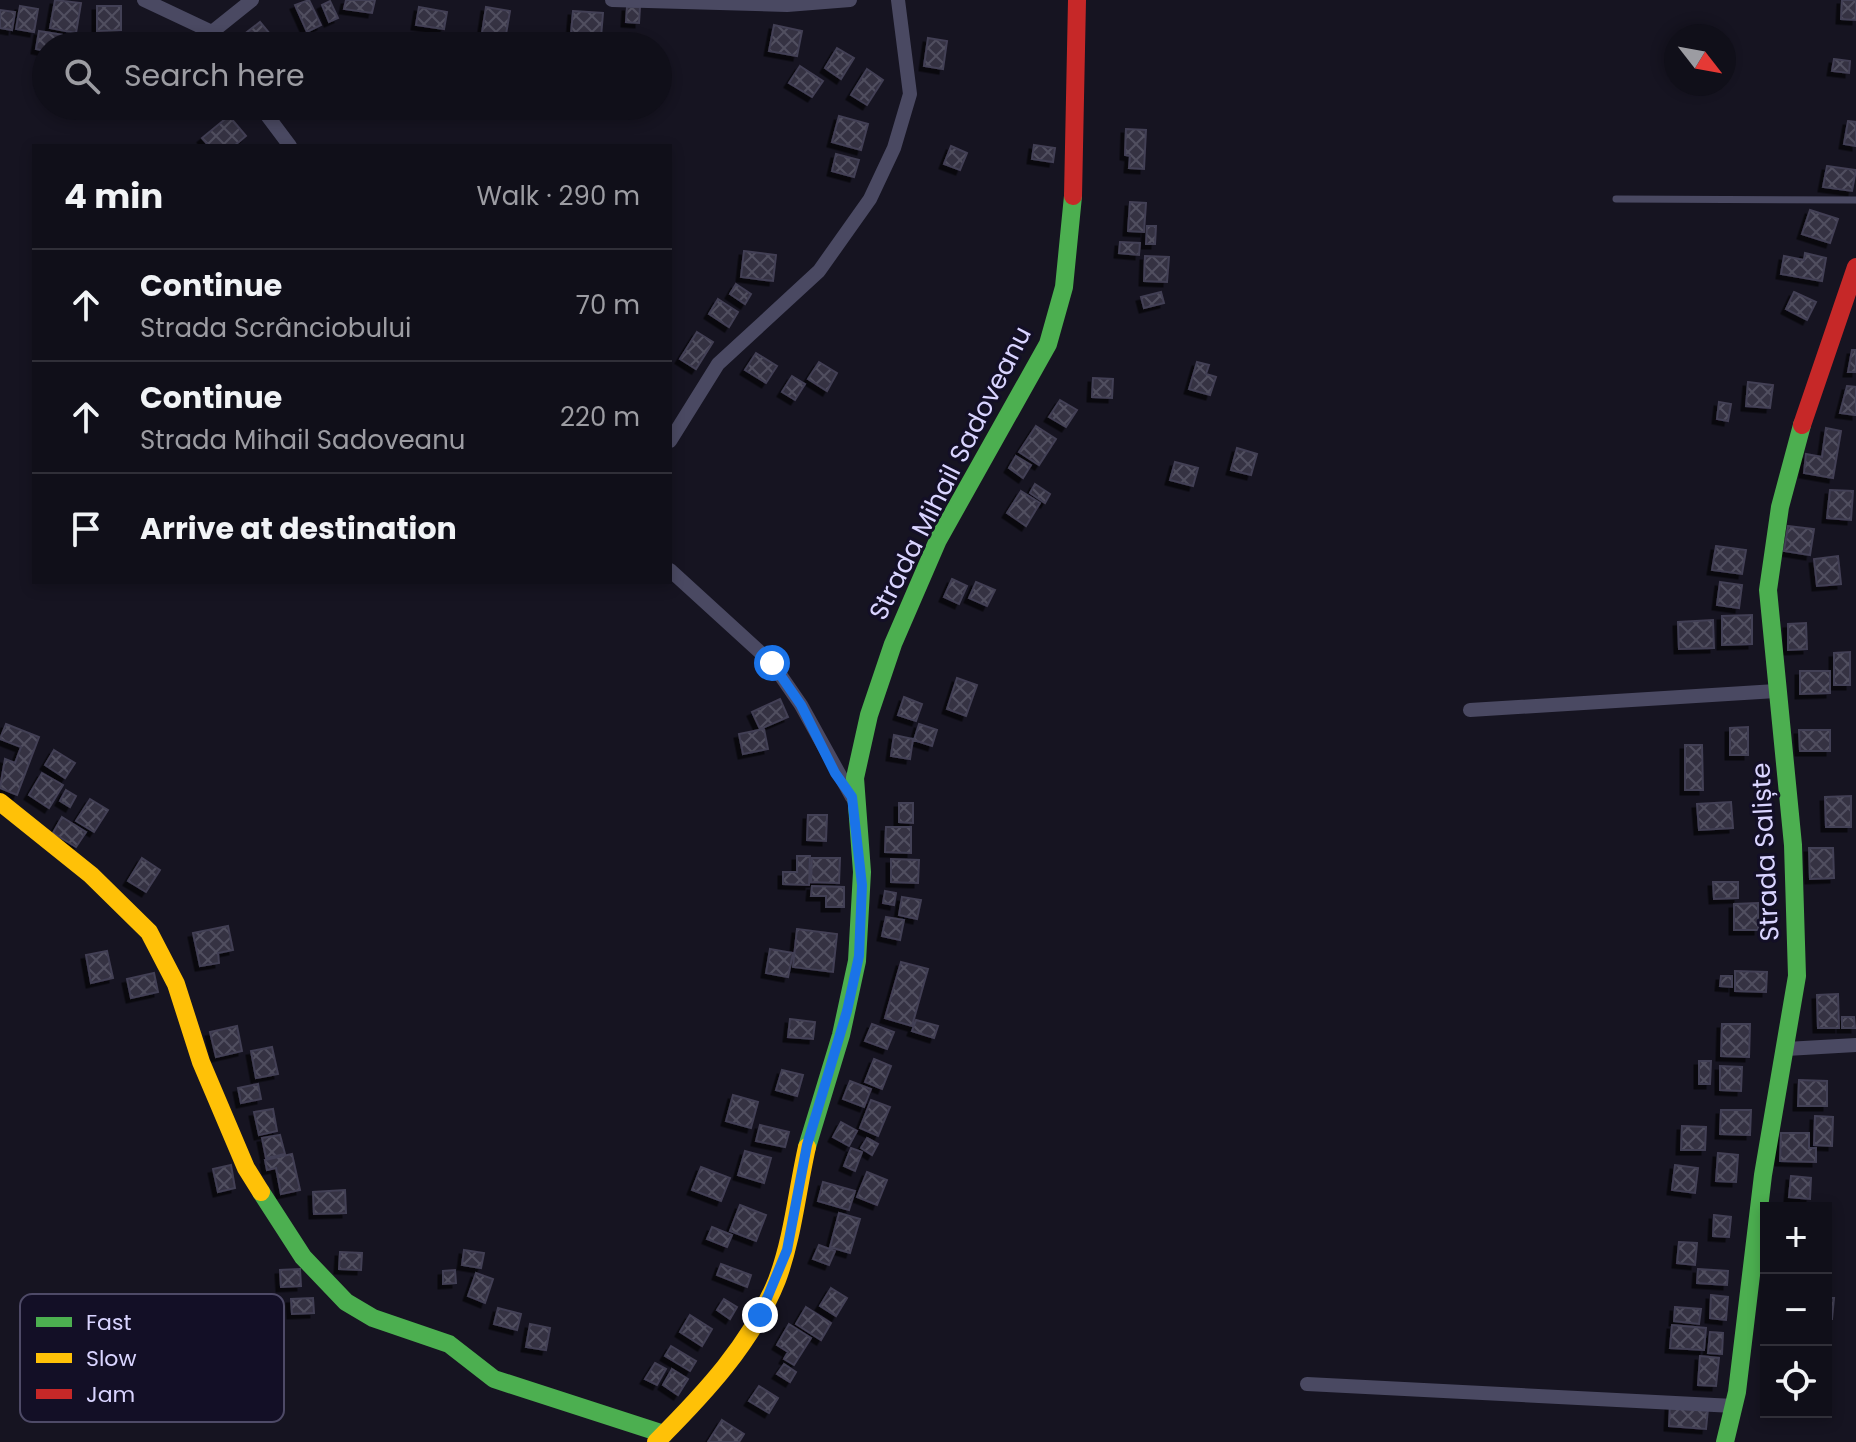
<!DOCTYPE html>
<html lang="en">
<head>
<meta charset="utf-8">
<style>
  body { margin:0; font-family:Poppins,sans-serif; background:#191822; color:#f1f3f6 }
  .controls { position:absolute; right:24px; bottom:24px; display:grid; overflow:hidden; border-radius:0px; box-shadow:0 4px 12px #0003 }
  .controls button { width:72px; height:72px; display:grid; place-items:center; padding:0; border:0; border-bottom:2px solid #302f38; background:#100f19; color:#f1f3f6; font:40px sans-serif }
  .compass { position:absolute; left:1664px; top:24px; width:72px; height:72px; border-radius:50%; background:#100f19; box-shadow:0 4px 12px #0003; rotate:121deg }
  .stop { position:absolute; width:24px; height:24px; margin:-18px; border:6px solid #1a73e8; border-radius:50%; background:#fff }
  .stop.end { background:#1a73e8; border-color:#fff; box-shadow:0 2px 8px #0008 }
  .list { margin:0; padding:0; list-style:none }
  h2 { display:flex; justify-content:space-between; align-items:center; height:104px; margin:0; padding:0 32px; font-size:34px }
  h2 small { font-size:26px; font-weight:400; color:#9c9ca2 }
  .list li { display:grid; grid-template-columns:52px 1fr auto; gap:24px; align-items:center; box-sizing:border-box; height:112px; padding:0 32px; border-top:2px solid #302f38 }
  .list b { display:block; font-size:30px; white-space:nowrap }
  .list p { margin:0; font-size:26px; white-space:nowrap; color:#9c9ca2 }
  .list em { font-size:26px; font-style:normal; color:#9c9ca2 }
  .icon { flex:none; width:44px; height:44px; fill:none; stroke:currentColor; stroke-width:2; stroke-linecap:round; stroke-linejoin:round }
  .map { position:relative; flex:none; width:1856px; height:1442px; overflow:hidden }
  .search { position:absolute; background:#100f19; box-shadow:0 4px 12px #0003; left:32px; top:32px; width:640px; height:88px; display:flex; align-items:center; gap:20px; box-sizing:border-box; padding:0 28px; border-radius:44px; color:#9c9ca2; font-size:30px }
  .panel { position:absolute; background:#100f19; box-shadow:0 4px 12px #0003; left:32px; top:144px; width:640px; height:440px; border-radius:0px }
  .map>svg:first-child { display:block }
  .building { fill:url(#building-cross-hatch); stroke:#433f54; stroke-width:2; filter:url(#shadow) }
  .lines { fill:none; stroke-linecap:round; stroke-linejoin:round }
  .lane { stroke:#4a4962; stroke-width:7 }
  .street { stroke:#4a4962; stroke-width:14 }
  .fast { stroke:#4caf50; stroke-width:18 }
  .slow { stroke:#ffc107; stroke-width:18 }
  .jam { stroke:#c62828; stroke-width:18 }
  .route { stroke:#1a73e8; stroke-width:10 }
  .labels { text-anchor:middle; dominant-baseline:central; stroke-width:6; stroke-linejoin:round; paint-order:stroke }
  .street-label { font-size:26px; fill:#d9d4ff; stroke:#130f26 }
  .key { fill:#130f26; stroke:#4e4a67; stroke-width:2 }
  .key-label { font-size:22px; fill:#d9d4ff }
</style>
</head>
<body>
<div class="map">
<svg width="1856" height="1442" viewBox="0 0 1856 1442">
  <defs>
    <pattern id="building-cross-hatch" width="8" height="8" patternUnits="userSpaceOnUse" patternTransform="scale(2)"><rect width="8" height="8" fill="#343243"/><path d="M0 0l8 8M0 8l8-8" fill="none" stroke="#514f5f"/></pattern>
    <filter id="shadow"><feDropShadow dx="-4.5" dy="4.5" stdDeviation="0" flood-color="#0009"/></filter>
  </defs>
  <rect width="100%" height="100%" fill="#161421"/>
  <path class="building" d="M 55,0 L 81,3 L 76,33 L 50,28 Z
    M 309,0 L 321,25 L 307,32 L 295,5 Z
    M 346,0 L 375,0 L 372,13 L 344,9 Z
    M 1842,0 L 1856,0 L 1856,20 L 1841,19 Z
    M 330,1 L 338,18 L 329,22 L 322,5 Z
    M 20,6 L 38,9 L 34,32 L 16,29 Z
    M 97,6 L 121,6 L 121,30 L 97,31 Z
    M 419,7 L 447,12 L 444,29 L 416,25 Z
    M 486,7 L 510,11 L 504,46 L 492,44 L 494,35 L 482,33 Z
    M 627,7 L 640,7 L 639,23 L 626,22 Z
    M 0,10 L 15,12 L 12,30 L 0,28 Z
    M 573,11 L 603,13 L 601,37 L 571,34 Z
    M 260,22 L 280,46 L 251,46 L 242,36 Z
    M 774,25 L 802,31 L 797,56 L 769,51 Z
    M 39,31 L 64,35 L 62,46 L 46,46 L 46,51 L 36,49 Z
    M 308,33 L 318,46 L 295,46 L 294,45 Z
    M 188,36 L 202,46 L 181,46 Z
    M 928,38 L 947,41 L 943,69 L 924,66 Z
    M 837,48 L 854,58 L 841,79 L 825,68 Z
    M 1834,59 L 1850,61 L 1849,73 L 1832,71 Z
    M 800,66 L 823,81 L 812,97 L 789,83 Z
    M 867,69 L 883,80 L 867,105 L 851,95 Z
    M 229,116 L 246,136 L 234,146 L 209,146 L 202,138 Z
    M 839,116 L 868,124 L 861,150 L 832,142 Z
    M 1848,121 L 1856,122 L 1856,146 L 1844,144 Z
    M 1126,129 L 1146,130 L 1144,169 L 1129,168 L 1130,156 L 1125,155 Z
    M 1034,145 L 1055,148 L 1053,162 L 1032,159 Z
    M 951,146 L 967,153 L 960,170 L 944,164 Z
    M 836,154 L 859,160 L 854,177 L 832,171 Z
    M 1827,166 L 1856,170 L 1852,191 L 1823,187 Z
    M 1130,202 L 1146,203 L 1144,232 L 1128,231 Z
    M 1810,210 L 1838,219 L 1830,243 L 1802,234 Z
    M 1147,226 L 1156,226 L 1155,244 L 1146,244 Z
    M 1120,242 L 1140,243 L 1139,255 L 1119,253 Z
    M 744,251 L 776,255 L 773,281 L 741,277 Z
    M 1805,253 L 1826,258 L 1822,281 L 1781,274 L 1784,256 L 1804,260 Z
    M 1145,256 L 1169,257 L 1167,282 L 1144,281 Z
    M 736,284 L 751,294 L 745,304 L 730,294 Z
    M 1161,292 L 1164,303 L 1144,308 L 1141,297 Z
    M 1794,292 L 1816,302 L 1807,320 L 1786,309 Z
    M 718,299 L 738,312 L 729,327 L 709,314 Z
    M 697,332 L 713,342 L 696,369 L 680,359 Z
    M 1852,350 L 1856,350 L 1856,372 L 1848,372 Z
    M 756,353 L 777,366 L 766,383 L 745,370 Z
    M 819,362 L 837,373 L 827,391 L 808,379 Z
    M 1197,362 L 1209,365 L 1206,374 L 1216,377 L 1210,395 L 1189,389 Z
    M 792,376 L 805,384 L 795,400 L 782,392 Z
    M 1093,378 L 1113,379 L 1112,398 L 1092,397 Z
    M 1748,382 L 1773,385 L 1770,408 L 1746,406 Z
    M 1847,386 L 1856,387 L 1856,415 L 1840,413 Z
    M 1060,400 L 1077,410 L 1066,427 L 1049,417 Z
    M 1719,402 L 1731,404 L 1728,421 L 1717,419 Z
    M 1036,426 L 1056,439 L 1039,465 L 1019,452 Z
    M 1826,428 L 1841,431 L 1833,478 L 1804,473 L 1806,454 L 1822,457 Z
    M 1237,448 L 1257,454 L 1251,475 L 1231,470 Z
    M 1016,456 L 1031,465 L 1023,478 L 1009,468 Z
    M 1175,462 L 1198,468 L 1193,486 L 1170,480 Z
    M 1035,484 L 1050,494 L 1045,503 L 1030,493 Z
    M 1830,490 L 1853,491 L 1851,520 L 1827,518 Z
    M 1021,491 L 1040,503 L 1026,526 L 1007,513 Z
    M 1788,526 L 1814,529 L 1810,555 L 1784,551 Z
    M 1716,546 L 1746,550 L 1742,574 L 1712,570 Z
    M 1838,556 L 1841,584 L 1817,586 L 1814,559 Z
    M 952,579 L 967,586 L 959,604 L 944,597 Z
    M 976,582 L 995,590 L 987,606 L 969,598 Z
    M 1720,582 L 1742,585 L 1739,608 L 1717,605 Z
    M 1752,615 L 1752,644 L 1722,645 L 1722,616 Z
    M 1713,620 L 1714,648 L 1679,649 L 1678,622 Z
    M 1806,623 L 1807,649 L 1788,650 L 1788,624 Z
    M 1850,652 L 1850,685 L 1834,685 L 1834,653 Z
    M 1800,671 L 1830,671 L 1830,693 L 1800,694 Z
    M 957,678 L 977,685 L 966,716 L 947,709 Z
    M 904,697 L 922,704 L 916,721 L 898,715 Z
    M 780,699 L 788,717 L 760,729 L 752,712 Z
    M 6,724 L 39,737 L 17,795 L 0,788 L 5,759 L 15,763 L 21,747 L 0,739 Z
    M 919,724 L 937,730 L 932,746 L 914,740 Z
    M 1748,727 L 1748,755 L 1730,755 L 1730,728 Z
    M 764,729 L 768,749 L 743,754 L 739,734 Z
    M 1799,730 L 1830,730 L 1830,751 L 1800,751 Z
    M 894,735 L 913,739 L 910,759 L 891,756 Z
    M 1685,745 L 1702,745 L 1703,790 L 1685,790 Z
    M 54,750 L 75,763 L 65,778 L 45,765 Z
    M 42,773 L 63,785 L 49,808 L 29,795 Z
    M 66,790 L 76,796 L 70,807 L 60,801 Z
    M 1851,796 L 1851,827 L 1826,827 L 1825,797 Z
    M 90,799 L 108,810 L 94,832 L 76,821 Z
    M 1731,802 L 1733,828 L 1699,830 L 1697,804 Z
    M 899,803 L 913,803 L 913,823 L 899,822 Z
    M 808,815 L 827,815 L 826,841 L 807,840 Z
    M 62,817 L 86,832 L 76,847 L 53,833 Z
    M 886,827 L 911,827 L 911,853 L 885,852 Z
    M 1809,848 L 1833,848 L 1834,878 L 1810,879 Z
    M 797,856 L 810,856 L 809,885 L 783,884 L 783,872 L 797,872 Z
    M 142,858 L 160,870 L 146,892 L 128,881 Z
    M 812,858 L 840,858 L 839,883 L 811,882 Z
    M 891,859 L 919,860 L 918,883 L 891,882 Z
    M 1713,882 L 1738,882 L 1738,898 L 1714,899 Z
    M 812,886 L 844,887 L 844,907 L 826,907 L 826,896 L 811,896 Z
    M 885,891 L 896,893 L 894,905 L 883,903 Z
    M 902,897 L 921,900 L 917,919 L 899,915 Z
    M 1758,903 L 1758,930 L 1734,930 L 1734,904 Z
    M 886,917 L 904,920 L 900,940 L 882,936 Z
    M 228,926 L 233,950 L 218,953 L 219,963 L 200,966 L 193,933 Z
    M 797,929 L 837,934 L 833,972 L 793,967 Z
    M 770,949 L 793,953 L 788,977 L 766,973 Z
    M 107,951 L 113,978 L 91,983 L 86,955 Z
    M 901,962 L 928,969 L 912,1026 L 885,1018 Z
    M 1735,971 L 1767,972 L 1766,992 L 1735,991 Z
    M 154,973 L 158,992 L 131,998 L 127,979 Z
    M 1721,976 L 1732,976 L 1732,987 L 1720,986 Z
    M 1838,994 L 1839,1028 L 1818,1028 L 1817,995 Z
    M 1842,1017 L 1854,1017 L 1855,1028 L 1842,1028 Z
    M 790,1019 L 815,1022 L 813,1039 L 788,1037 Z
    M 916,1020 L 938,1026 L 934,1038 L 912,1031 Z
    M 872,1024 L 894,1032 L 887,1049 L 865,1041 Z
    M 1722,1024 L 1750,1024 L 1749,1057 L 1721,1056 Z
    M 237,1026 L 242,1051 L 216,1057 L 210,1032 Z
    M 272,1047 L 278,1074 L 256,1078 L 251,1051 Z
    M 874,1059 L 891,1066 L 882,1089 L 865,1082 Z
    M 1699,1061 L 1711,1061 L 1710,1084 L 1699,1084 Z
    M 1720,1066 L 1742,1067 L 1741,1091 L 1720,1090 Z
    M 782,1070 L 803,1075 L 797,1096 L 776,1090 Z
    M 1799,1080 L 1827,1081 L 1827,1106 L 1798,1106 Z
    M 850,1081 L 871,1089 L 864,1107 L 843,1099 Z
    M 258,1084 L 261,1099 L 241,1103 L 238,1088 Z
    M 733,1095 L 758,1102 L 751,1128 L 726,1121 Z
    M 871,1100 L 890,1107 L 878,1136 L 860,1128 Z
    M 273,1109 L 277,1131 L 259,1135 L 254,1112 Z
    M 1721,1110 L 1751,1110 L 1750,1135 L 1720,1134 Z
    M 1815,1116 L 1833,1117 L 1832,1146 L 1814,1145 Z
    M 841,1122 L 857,1131 L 849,1146 L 833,1137 Z
    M 760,1125 L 789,1132 L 785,1147 L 756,1141 Z
    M 1682,1126 L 1706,1127 L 1705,1150 L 1681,1150 Z
    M 1781,1133 L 1809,1133 L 1809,1148 L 1816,1148 L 1816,1162 L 1780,1161 Z
    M 280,1135 L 285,1154 L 266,1158 L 262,1138 Z
    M 867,1138 L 878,1144 L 872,1155 L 861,1148 Z
    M 851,1148 L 862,1152 L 855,1171 L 844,1166 Z
    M 745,1151 L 771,1158 L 764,1183 L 738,1175 Z
    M 1718,1153 L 1738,1155 L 1736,1182 L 1716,1181 Z
    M 292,1154 L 300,1190 L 281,1194 L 276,1168 L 267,1170 L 265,1160 Z
    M 231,1165 L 235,1188 L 218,1192 L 213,1169 Z
    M 1675,1165 L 1698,1168 L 1695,1193 L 1672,1190 Z
    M 701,1167 L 730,1178 L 721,1201 L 692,1190 Z
    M 867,1172 L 887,1180 L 877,1205 L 857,1197 Z
    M 1791,1176 L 1811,1178 L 1810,1199 L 1789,1197 Z
    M 823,1182 L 855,1191 L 849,1210 L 818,1201 Z
    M 345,1190 L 346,1213 L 314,1214 L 313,1192 Z
    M 740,1205 L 766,1215 L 756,1241 L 730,1231 Z
    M 839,1213 L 860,1219 L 850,1253 L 830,1247 Z
    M 1714,1215 L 1731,1217 L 1729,1237 L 1713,1236 Z
    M 712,1227 L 732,1235 L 727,1247 L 707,1239 Z
    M 1679,1242 L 1697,1243 L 1695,1265 L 1677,1263 Z
    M 819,1245 L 835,1251 L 829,1265 L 813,1259 Z
    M 464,1250 L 484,1253 L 481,1268 L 462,1265 Z
    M 340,1252 L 362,1253 L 361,1270 L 339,1269 Z
    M 721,1264 L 751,1275 L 747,1287 L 717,1275 Z
    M 300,1269 L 301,1286 L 281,1287 L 280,1270 Z
    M 1698,1269 L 1728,1271 L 1727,1285 L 1697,1283 Z
    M 455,1270 L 456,1283 L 443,1284 L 443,1271 Z
    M 476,1273 L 493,1279 L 485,1303 L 468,1296 Z
    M 831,1288 L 847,1298 L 836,1316 L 820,1306 Z
    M 1711,1295 L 1728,1297 L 1726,1320 L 1710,1318 Z
    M 313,1298 L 314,1313 L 292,1314 L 291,1299 Z
    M 1826,1298 L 1834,1298 L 1832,1319 L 1826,1319 Z
    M 724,1299 L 737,1307 L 730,1319 L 717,1310 Z
    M 806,1307 L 831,1323 L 821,1340 L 796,1324 Z
    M 1675,1307 L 1701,1309 L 1699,1324 L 1674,1321 Z
    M 498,1308 L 521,1314 L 517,1330 L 494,1324 Z
    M 690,1315 L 712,1329 L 702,1346 L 680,1332 Z
    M 530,1324 L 550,1328 L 546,1350 L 526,1347 Z
    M 789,1324 L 811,1338 L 794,1365 L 784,1359 L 788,1352 L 777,1345 Z
    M 1672,1325 L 1706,1328 L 1704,1350 L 1670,1348 Z
    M 1710,1332 L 1723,1333 L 1722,1354 L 1708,1353 Z
    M 671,1346 L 696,1361 L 690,1371 L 665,1356 Z
    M 1700,1356 L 1719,1358 L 1716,1386 L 1698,1385 Z
    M 655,1363 L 666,1369 L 657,1385 L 645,1379 Z
    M 784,1364 L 796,1372 L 790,1382 L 777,1374 Z
    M 672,1369 L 688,1379 L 678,1395 L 663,1385 Z
    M 759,1386 L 778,1398 L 769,1413 L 749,1401 Z
    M 1670,1406 L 1708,1409 L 1706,1429 L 1669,1426 Z
    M 722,1420 L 744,1434 L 739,1442 L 708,1442 Z"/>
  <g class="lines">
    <path class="lane" d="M 1616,199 L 1856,200"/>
    <path class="street" d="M 144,0 L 212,32 L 222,46
      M 612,0 L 787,5 L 850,0
      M 212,32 L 252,0
      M 260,106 L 290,146
      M 670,441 L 718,364 L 819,271 L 870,199 L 894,148 L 910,94 L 898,0
      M 670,570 L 772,663 L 801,705 L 852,797
      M 1470,710 L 1776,691
      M 1786,1049 L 1856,1045
      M 1307,1384 L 1734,1406"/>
    <path class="fast" d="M 807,1147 L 841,1035 L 857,961 L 862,872 L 855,778 L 869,715 L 893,644 L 938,540 L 1048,344 L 1064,287 L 1073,196
      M 261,1192 L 303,1257 L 346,1302 L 373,1318 L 449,1344 L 494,1379 L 664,1434
      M 1725,1442 L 1737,1392 L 1763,1175 L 1797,976 L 1793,845 L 1768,590 L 1780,507 L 1802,425"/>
    <path class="slow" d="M 0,802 L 91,875 L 149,932 L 176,984 L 201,1062 L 246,1168 L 261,1192
      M 656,1442 C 704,1394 752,1343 777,1280 C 793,1237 797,1191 807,1147"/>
    <path class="jam" d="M 1073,196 L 1077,0
      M 1802,425 L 1856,267"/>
  </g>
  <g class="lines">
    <path class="route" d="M 760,1315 L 787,1250 L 807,1145 L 847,1011 L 859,956 L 862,885 L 852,797 L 835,773 L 801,705 L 772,663"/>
  </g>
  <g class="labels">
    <g class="street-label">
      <text transform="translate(950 473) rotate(-63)">Strada Mihail Sadoveanu</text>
      <text transform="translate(1765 852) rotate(-93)">Strada Saliște</text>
    </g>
  </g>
  <rect x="20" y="1294" width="264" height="128" rx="12" class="key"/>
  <rect x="36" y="1317" width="36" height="10" fill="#4caf50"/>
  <rect x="36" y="1353" width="36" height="10" fill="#ffc107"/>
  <rect x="36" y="1389" width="36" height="10" fill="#c62828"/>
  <g class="key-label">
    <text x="86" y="1330">Fast</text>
    <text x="86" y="1366">Slow</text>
    <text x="86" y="1402">Jam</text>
  </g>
</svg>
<div class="controls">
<button>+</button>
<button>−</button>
<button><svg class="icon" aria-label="locate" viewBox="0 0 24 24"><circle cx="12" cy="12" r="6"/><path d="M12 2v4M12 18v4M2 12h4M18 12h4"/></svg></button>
</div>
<svg class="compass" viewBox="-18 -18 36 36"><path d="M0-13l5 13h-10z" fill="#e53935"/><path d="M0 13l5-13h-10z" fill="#9c9ca2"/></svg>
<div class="stop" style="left:772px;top:663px"></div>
<div class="stop end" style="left:760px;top:1315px"></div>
<div class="search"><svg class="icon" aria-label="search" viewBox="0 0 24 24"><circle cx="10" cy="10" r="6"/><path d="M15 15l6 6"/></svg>Search here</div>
<section class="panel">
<h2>4 min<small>Walk · 290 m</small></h2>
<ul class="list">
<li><svg class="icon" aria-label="ahead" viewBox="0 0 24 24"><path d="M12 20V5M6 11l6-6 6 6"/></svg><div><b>Continue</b><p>Strada Scrânciobului</p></div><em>70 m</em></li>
<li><svg class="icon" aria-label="ahead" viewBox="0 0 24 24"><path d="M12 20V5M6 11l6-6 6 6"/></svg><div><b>Continue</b><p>Strada Mihail Sadoveanu</p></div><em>220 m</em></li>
<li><svg class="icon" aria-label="arrive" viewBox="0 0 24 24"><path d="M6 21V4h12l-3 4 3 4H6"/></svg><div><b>Arrive at destination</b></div></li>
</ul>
</section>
</div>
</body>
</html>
